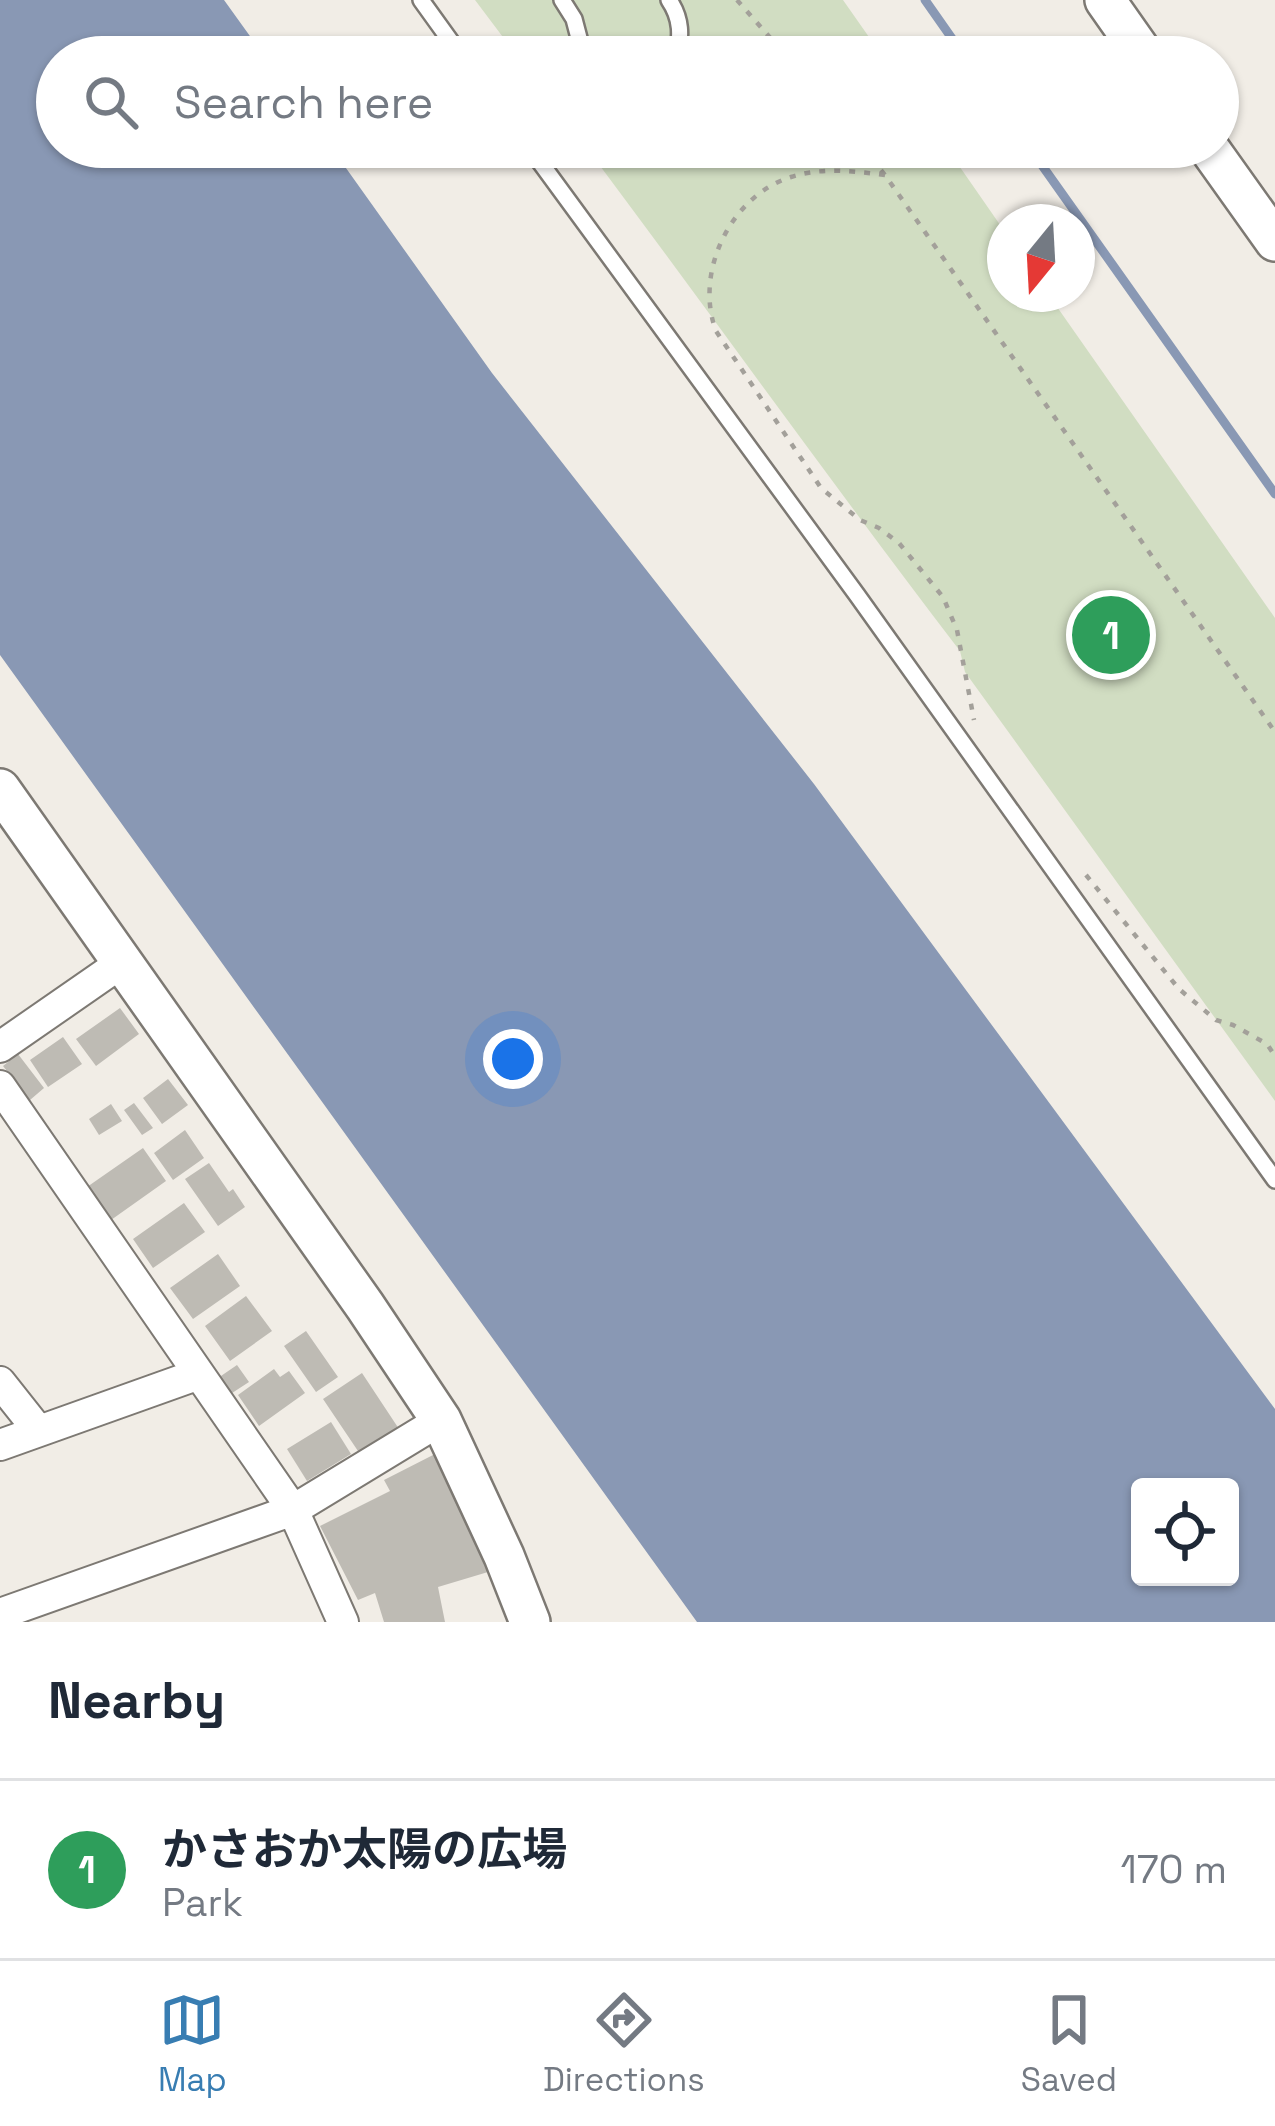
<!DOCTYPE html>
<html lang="en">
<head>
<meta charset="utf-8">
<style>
  body { margin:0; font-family:"Space Grotesk","Noto Sans JP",sans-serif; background:#f2f2f3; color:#1f2937 }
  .controls { position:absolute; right:36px; bottom:36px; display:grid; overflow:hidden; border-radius:12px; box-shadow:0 3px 9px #0004 }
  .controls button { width:108px; height:108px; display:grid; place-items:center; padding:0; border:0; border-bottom:3px solid #e0e1e3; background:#fff; color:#1f2937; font:60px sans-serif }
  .compass { position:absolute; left:987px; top:204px; width:108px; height:108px; border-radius:50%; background:#fff; box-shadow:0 3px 9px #0004; rotate:198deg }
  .you { position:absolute; left:513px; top:1059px; width:42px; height:42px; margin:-30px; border:9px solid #fff; border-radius:50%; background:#1a73e8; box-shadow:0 0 0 18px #1a73e833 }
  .badge { display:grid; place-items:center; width:78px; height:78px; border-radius:50%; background:#387db2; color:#fff; font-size:39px; font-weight:700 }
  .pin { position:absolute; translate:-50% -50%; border:6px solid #fff; box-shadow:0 3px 12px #0006 }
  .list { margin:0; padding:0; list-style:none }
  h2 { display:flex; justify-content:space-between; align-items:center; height:156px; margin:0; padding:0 48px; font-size:51px }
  h2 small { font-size:39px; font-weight:400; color:#747a83 }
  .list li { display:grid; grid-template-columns:78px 1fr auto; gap:36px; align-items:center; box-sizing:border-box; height:180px; padding:0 48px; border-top:3px solid #e0e1e3 }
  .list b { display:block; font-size:45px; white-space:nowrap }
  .list p { margin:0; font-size:39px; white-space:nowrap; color:#747a83 }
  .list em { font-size:39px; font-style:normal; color:#747a83 }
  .icon { flex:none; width:66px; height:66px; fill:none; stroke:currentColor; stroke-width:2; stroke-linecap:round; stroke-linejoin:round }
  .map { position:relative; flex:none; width:1275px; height:1622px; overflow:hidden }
  .search { position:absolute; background:#fff; box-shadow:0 3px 9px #0004; left:36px; right:36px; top:36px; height:132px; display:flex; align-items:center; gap:30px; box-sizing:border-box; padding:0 42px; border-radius:66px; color:#747a83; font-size:45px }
  .sheet { height:336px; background:#fff }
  nav { display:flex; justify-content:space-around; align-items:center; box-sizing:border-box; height:168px; border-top:3px solid #e0e1e3; background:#fff; font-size:33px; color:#747a83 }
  nav a { display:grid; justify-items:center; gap:6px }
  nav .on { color:#387db2 }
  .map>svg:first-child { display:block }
  .green { fill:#d1ddc2 }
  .water { fill:#8998b4; fill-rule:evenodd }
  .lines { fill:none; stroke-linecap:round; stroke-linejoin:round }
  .stream { stroke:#8998b4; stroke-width:9 }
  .building { fill:#bebbb4 }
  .service-casing { stroke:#7d7973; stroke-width:20 }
  .minor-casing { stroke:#7d7973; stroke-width:34 }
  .tertiary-casing { stroke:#7d7973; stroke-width:44 }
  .path { stroke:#a3a09a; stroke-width:4.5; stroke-dasharray:6 9; stroke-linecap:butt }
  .service { stroke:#fff; stroke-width:15 }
  .minor { stroke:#fff; stroke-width:30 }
  .tertiary { stroke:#fff; stroke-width:39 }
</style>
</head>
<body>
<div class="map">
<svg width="1275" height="1622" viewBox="0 0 1275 1622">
  <rect width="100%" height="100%" fill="#f1ede6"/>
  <path class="green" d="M 475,0 L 843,0 L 883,57 L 518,57 Z
    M 586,147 L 946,147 L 1005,232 L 1005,294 L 1048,294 L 1275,618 L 1275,1101 L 965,672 L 960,651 C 833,485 711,314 586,147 Z"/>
  <path class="water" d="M 0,0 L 224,0 L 265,57 L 57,57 L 57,147 L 331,147 L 492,373 L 814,784 L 1275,1409 L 1275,1622 L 697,1622 L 0,655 ZM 1140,1487 L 1230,1487 L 1230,1577 L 1140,1577 Z"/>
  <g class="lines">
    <path class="stream" d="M 925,0 L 965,57
      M 1029,147 L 1275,494"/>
  </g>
  <path class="building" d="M 120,1008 L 139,1034 L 96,1066 L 76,1039 Z
    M 63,1037 L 82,1064 L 48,1087 L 30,1060 Z
    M 18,1054 L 44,1088 L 30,1100 L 3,1066 Z
    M 168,1079 L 188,1105 L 162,1124 L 143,1098 Z
    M 134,1103 L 153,1128 L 142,1135 L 124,1110 Z
    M 111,1104 L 122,1121 L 99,1135 L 89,1119 Z
    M 185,1130 L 204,1158 L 173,1180 L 154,1153 Z
    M 143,1148 L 166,1181 L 111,1220 L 87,1187 Z
    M 209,1163 L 229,1192 L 233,1189 L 245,1207 L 218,1226 L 185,1179 Z
    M 184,1203 L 205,1232 L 153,1268 L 133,1239 Z
    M 218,1254 L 240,1286 L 193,1319 L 170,1288 Z
    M 246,1296 L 272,1331 L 230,1361 L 205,1326 Z
    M 306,1331 L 338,1377 L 316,1392 L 284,1346 Z
    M 237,1365 L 249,1382 L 229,1395 L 218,1378 Z
    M 274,1369 L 280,1377 L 289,1371 L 305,1393 L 259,1426 L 238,1395 Z
    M 362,1373 L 399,1429 L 360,1454 L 323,1399 Z
    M 331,1422 L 351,1454 L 307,1481 L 287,1449 Z
    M 435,1454 L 488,1572 L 438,1587 L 445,1622 L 384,1622 L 375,1593 L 358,1600 L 320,1526 L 390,1491 L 384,1480 Z"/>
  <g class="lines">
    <defs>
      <path id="service" d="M 421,0 L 462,57
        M 562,0 L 574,19 L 584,57
        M 669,0 C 682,19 681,36 677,57
        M 529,147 L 857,595 L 1275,1180"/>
      <path id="minor" d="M 0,1047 L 124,961
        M 0,1086 L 293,1510 L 343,1622
        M 0,1382 L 38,1430
        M 0,1445 L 199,1374
        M 0,1614 L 293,1510 L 441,1420"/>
      <path id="tertiary" d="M 1105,0 L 1145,57
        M 1208,147 L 1275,241
        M 0,789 L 365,1306 L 441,1420 L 504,1556 L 530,1622"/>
    </defs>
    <use href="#service" class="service-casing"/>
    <use href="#minor" class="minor-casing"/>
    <use href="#tertiary" class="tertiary-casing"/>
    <path class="path" d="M 737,0 L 787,57
      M 862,147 L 885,175 L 1275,732
      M 885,175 C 853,171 822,167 791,177 C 730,196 694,273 716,331 L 821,488 L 860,520 L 879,528 L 899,543 L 943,597 L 957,630 L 974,720
      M 1086,875 L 1179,989 L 1216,1020 L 1233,1025 L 1267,1044 L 1275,1056"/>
    <use href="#service" class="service"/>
    <use href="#minor" class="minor"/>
    <use href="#tertiary" class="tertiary"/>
  </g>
</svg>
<div class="controls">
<button><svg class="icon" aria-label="locate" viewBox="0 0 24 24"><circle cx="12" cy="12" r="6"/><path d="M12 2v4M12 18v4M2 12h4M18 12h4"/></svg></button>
</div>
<svg class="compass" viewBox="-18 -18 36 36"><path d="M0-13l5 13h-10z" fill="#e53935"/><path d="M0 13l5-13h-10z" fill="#747a83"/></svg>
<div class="you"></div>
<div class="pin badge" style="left:1111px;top:635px;background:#2e9e5b">1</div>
<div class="search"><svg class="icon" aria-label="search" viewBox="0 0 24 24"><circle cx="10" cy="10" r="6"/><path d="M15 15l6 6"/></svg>Search here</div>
</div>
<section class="sheet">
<h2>Nearby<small></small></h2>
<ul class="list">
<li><span class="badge" style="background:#2e9e5b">1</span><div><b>かさおか太陽の広場</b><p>Park</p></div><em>170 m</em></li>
</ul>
</section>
<nav>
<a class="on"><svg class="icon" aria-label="map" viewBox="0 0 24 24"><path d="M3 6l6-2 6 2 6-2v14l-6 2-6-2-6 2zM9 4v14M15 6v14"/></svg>Map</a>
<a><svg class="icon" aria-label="directions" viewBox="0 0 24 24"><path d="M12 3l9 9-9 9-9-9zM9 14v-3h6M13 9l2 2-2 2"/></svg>Directions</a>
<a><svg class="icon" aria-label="saved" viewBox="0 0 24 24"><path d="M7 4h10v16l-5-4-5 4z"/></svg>Saved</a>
</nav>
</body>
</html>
